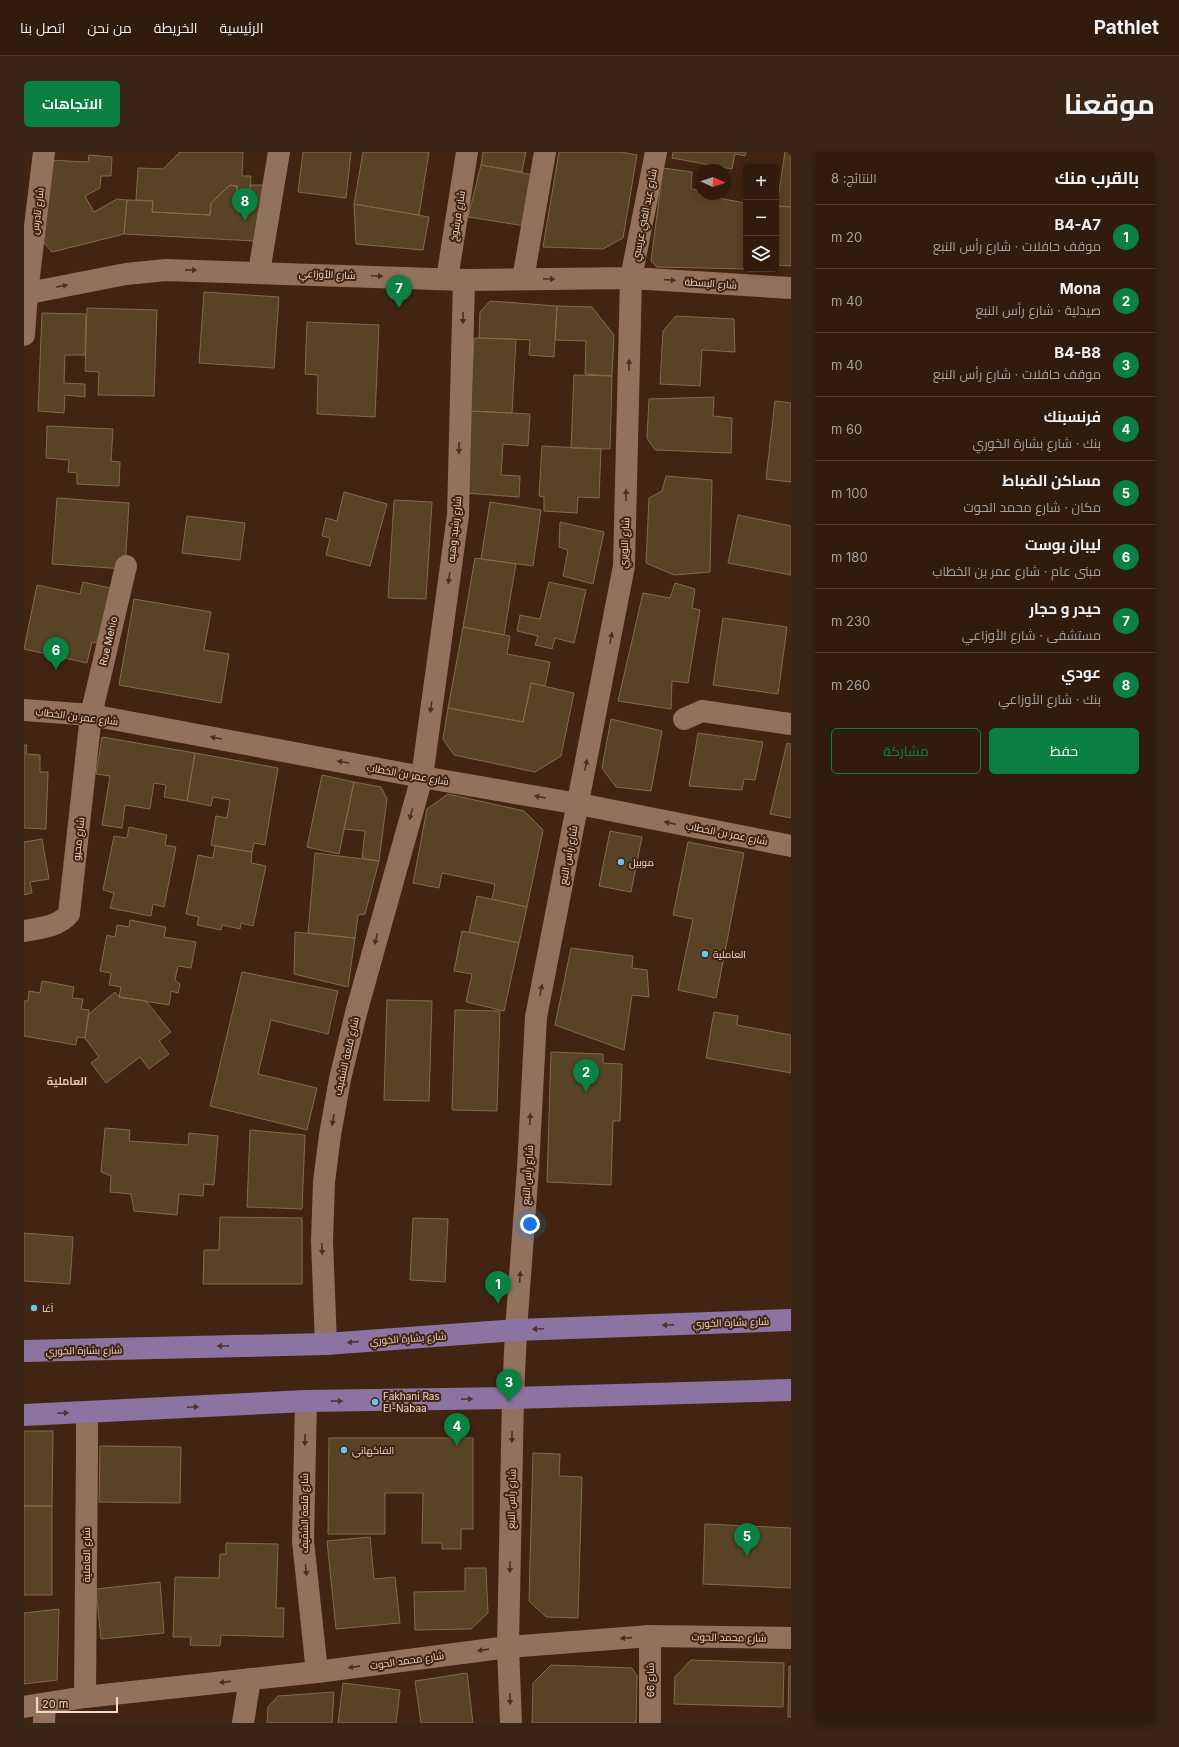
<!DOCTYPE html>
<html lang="ar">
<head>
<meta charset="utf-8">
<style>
  body { margin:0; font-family:Inter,Cairo,sans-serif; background:#392416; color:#f1f3f6; direction:rtl }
  .controls { position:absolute; right:12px; top:12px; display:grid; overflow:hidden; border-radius:6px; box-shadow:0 2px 10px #0003 }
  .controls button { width:36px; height:36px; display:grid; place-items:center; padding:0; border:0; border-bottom:1px solid #4c392e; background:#311b0d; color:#f1f3f6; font:20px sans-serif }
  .compass { position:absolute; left:671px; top:12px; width:36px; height:36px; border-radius:50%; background:#311b0d; box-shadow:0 2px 10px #0003; rotate:93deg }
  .scale { position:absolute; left:12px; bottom:10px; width:82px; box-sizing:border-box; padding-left:4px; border:2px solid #edd9ce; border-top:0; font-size:11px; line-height:14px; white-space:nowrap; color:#edd9ce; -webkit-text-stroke:3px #412411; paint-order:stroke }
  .you { position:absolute; left:506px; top:1072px; width:14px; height:14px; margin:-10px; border:3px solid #fff; border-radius:50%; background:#1a73e8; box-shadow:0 0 0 6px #1a73e833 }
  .badge { display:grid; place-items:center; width:26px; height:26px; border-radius:50%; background:#0b8043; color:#fff; font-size:13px; font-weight:700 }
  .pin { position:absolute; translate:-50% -33px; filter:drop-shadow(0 1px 2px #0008) }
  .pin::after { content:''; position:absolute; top:21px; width:14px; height:12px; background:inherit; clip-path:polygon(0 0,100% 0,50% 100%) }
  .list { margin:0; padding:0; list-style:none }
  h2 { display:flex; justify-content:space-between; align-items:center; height:52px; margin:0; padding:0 16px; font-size:17px }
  h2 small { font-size:13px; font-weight:400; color:#a8a19d }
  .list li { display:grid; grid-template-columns:26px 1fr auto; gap:12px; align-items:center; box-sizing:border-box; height:64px; padding:0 16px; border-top:1px solid #4c392e }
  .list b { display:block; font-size:15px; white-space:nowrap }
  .list p { margin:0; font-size:13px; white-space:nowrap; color:#a8a19d }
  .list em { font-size:13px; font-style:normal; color:#a8a19d }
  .actions { display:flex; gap:8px; padding:12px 16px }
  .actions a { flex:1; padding:9px 0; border:1px solid #0b8043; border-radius:6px; text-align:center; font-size:14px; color:#0b8043 }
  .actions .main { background:#0b8043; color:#fff }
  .icon { flex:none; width:22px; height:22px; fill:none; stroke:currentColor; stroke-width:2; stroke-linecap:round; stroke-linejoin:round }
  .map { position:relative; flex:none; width:767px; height:1571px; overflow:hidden; direction:ltr; border-radius:6px }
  header { display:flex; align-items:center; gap:24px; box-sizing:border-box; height:56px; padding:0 20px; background:#311b0d; border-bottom:1px solid #4c392e }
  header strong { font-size:19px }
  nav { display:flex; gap:22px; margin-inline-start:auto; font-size:14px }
  .intro { display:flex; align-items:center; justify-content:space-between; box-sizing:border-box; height:96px; padding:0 24px }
  h1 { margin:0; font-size:28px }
  .button { padding:10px 18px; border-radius:6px; background:#0b8043; color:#fff; font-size:14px; font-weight:700 }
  main { display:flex; gap:24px; padding:0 24px }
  aside { flex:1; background:#311b0d; border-radius:6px; box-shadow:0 2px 10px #0003 }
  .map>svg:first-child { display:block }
  .building { fill:#594326; stroke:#836b4d }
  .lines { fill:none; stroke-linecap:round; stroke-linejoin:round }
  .pedestrian { stroke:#93725d; stroke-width:22 }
  .minor { stroke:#93725d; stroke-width:22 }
  .tertiary { stroke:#93725d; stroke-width:22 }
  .primary { stroke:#8d73a1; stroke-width:22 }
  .oneway { fill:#4d301c }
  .oneway2 { fill:#50342e }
  .poi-dot { fill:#6ac3f1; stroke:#412411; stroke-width:1.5 }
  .labels { text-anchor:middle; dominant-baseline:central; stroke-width:4; stroke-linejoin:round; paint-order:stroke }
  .street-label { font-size:10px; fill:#edd9ce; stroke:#412411 }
  .poi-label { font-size:10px; fill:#edd9ce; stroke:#412411; text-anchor:start }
  .neighbourhood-label { font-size:11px; font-weight:bold; fill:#e9c3ad; stroke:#412411 }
</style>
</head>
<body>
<header>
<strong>Pathlet</strong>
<nav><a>الرئيسية</a><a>الخريطة</a><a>من نحن</a><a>اتصل بنا</a></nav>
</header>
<div class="intro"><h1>موقعنا</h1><a class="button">الاتجاهات</a></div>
<main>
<aside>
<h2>بالقرب منك<small>النتائج: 8</small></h2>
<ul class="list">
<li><span class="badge">1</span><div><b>B4-A7</b><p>موقف حافلات · شارع رأس النبع</p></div><em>20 m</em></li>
<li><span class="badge">2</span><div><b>Mona</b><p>صيدلية · شارع رأس النبع</p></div><em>40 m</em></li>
<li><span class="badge">3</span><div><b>B4-B8</b><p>موقف حافلات · شارع رأس النبع</p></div><em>40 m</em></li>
<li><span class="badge">4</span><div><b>فرنسبنك</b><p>بنك · شارع بشارة الخوري</p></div><em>60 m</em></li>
<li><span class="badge">5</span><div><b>مساكن الضباط</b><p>مكان · شارع محمد الحوت</p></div><em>100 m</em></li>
<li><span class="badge">6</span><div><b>ليبان بوست</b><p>مبنى عام · شارع عمر بن الخطاب</p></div><em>180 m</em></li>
<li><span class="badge">7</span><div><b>حيدر و حجار</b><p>مستشفى · شارع الأوزاعي</p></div><em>230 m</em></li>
<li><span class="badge">8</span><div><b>عودي</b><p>بنك · شارع الأوزاعي</p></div><em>260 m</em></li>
</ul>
<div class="actions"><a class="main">حفظ</a><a>مشاركة</a></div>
</aside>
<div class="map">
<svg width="767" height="1571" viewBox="0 0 767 1571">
  <rect width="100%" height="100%" fill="#412411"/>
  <path class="building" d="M 156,0 L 219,0 L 218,24 L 227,24 L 226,41 L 213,40 L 213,34 L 206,33 L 187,51 L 186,63 L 128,60 L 129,49 L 112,48 L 114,16 L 139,17 Z
    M 279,0 L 327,0 L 322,46 L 274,40 Z
    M 339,0 L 405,0 L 395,63 L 330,52 Z
    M 459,0 L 502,0 L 498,20 L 457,13 Z
    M 535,0 L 597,0 L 613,3 L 599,86 L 579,97 L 519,95 Z
    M 649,0 L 722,0 L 721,4 L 711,2 L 708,17 L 648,6 Z
    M 761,0 L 767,0 L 767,55 L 753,54 Z
    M 65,3 L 88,5 L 87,24 L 77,24 L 76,36 L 61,44 L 70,60 L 93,47 L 103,48 L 100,82 L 28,100 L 16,86 L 24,8 L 64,10 Z
    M 457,13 L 510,23 L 501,74 L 444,65 Z
    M 639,16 L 668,20 L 667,37 L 676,38 L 676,43 L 722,51 L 722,117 L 633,115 L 627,109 Z
    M 206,33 L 213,34 L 213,40 L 226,41 L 226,33 L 241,33 L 230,89 L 100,82 L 103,48 L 129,49 L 128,60 L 186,63 L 187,51 Z
    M 330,52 L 405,65 L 399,98 L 332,92 Z
    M 752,54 L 767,55 L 767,114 L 752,113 Z
    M 180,140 L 255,145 L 250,216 L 175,211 Z
    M 466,149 L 533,154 L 530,205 L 505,203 L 506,188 L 455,186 L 456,160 Z
    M 533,154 L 568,155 L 590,183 L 588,224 L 561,222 L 562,189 L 531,188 Z
    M 63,156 L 133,158 L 130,244 L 74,243 L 75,220 L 61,219 Z
    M 18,161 L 62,162 L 61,203 L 41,203 L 40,231 L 61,232 L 61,245 L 41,243 L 40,261 L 14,259 Z
    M 652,164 L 710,167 L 711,200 L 678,198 L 676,234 L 636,232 L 639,179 Z
    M 283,170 L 355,173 L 351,265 L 293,262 L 294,223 L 281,222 Z
    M 450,186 L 492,187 L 488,261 L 446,259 Z
    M 550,223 L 588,224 L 586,297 L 547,296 Z
    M 690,245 L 689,264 L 708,266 L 707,301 L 631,298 L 623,286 L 625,247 Z
    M 751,249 L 767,251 L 767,330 L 742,327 Z
    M 446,259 L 506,262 L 504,294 L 479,292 L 477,323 L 496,324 L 495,345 L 441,341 Z
    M 23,274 L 89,277 L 87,309 L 96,310 L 95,334 L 53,332 L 53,321 L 44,320 L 45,308 L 22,306 Z
    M 518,294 L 577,297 L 575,346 L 554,345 L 553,361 L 520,359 L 520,345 L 515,344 Z
    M 642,324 L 688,328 L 686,420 L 650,423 L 622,411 L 625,346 L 638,339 Z
    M 320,340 L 363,352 L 346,414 L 302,403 L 306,386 L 298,384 L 302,366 L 313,369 Z
    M 33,346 L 105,351 L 101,417 L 28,412 Z
    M 370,348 L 408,350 L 402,447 L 364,446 Z
    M 466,350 L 517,358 L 509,414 L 457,407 Z
    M 714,363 L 767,374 L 767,423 L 704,411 Z
    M 163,364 L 221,371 L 216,408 L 158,401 Z
    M 536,370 L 580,380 L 569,432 L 539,424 L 544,398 L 535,395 Z
    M 451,406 L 492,412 L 480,483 L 439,475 Z
    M 59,430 L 91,437 L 79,492 L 68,490 L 63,511 L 0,497 L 13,433 L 56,442 Z
    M 525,430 L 562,438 L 550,491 L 531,486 L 528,497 L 511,493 L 514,484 L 493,479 L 496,463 L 516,467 Z
    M 651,431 L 671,437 L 668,456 L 676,458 L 664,531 L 648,529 L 647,557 L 594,549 L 619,441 L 646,446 Z
    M 110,447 L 187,460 L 180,498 L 205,502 L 197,551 L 95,533 Z
    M 699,466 L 763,475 L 754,542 L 689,533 Z
    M 439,475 L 486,484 L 483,502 L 526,510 L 521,534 L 507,531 L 499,570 L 424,556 Z
    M 507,531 L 550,541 L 537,604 L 511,620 L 430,603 L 419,587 L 424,556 L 499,570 Z
    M 587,567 L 638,579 L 627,639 L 592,635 L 578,616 Z
    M 674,581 L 739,590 L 731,628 L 720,627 L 718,638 L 665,634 Z
    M 78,585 L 171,601 L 163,649 L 140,645 L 142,633 L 130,631 L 126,657 L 101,653 L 98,676 L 78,673 L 86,624 L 72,622 Z
    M 763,591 L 767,592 L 767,666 L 746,662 Z
    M 0,593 L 3,593 L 2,602 L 16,603 L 16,620 L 24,620 L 22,677 L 0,676 Z
    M 171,601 L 254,616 L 241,693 L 230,691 L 228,700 L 187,693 L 192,664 L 203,666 L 206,648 L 189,645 L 187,654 L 163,649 Z
    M 298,623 L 330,630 L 315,702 L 283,695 Z
    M 330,630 L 357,635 L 363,647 L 355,709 L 338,706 L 341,679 L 320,677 Z
    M 424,642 L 500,659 L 519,678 L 503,755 L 468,747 L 471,732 L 418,721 L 415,736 L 389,731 L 403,657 Z
    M 105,675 L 143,683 L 141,693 L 152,695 L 140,755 L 129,752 L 127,764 L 86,756 L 90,741 L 79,738 L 90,684 L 103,686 Z
    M 586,679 L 618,685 L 607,740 L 575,734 Z
    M 18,687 L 25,727 L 6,730 L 8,741 L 0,743 L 0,690 Z
    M 664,690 L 720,701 L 692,846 L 654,838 L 669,767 L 649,763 Z
    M 191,694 L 228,700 L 227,711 L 242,714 L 229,774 L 217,771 L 216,777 L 198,773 L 197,778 L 173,773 L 175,765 L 162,762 L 174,703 L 189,706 Z
    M 291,701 L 355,709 L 341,762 L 334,763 L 331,786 L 284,781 Z
    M 453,744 L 503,755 L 495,791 L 445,780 Z
    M 106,768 L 142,775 L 140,785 L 172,790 L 167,816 L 154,814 L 151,828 L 156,832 L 154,841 L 147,839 L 145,853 L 95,845 L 97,835 L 85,833 L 87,821 L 76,819 L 83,783 L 91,785 L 93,773 L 105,775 Z
    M 438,779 L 495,791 L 480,859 L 442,850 L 448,822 L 430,819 Z
    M 271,780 L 331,786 L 324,835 L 270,822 Z
    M 547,796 L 609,804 L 608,816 L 623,818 L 625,845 L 608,843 L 600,898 L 531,873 Z
    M 218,820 L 314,839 L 304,882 L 247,868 L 234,922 L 293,936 L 283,978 L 186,954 Z
    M 18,829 L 50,835 L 48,846 L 59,847 L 57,857 L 65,858 L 61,886 L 53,885 L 52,893 L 0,884 L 0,849 L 4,849 L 5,839 L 16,841 Z
    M 91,840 L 95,845 L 122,849 L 147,880 L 135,889 L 145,902 L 125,917 L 116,905 L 82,931 L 67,911 L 75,905 L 61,886 L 65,862 Z
    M 363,848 L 408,849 L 405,949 L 360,948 Z
    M 431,858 L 476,859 L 473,959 L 428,958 Z
    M 690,860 L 714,864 L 713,873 L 767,883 L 767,921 L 682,906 Z
    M 527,900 L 579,902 L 579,911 L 598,912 L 596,969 L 589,969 L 587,1033 L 523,1030 Z
    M 81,976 L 106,978 L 105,989 L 164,993 L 165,981 L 194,984 L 190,1033 L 180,1032 L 179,1044 L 155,1042 L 153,1063 L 110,1059 L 107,1042 L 86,1040 L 87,1024 L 77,1020 Z
    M 226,978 L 281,983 L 278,1057 L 223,1055 Z
    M 196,1065 L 278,1066 L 278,1132 L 179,1132 L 180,1098 L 195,1098 Z
    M 389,1066 L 424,1067 L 421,1130 L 386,1128 Z
    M 0,1081 L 49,1085 L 46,1132 L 0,1129 Z
    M 0,1279 L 29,1279 L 28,1354 L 0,1354 Z
    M 305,1286 L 449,1286 L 449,1377 L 437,1377 L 437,1397 L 418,1397 L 418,1391 L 398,1391 L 399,1341 L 361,1341 L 361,1382 L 304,1382 Z
    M 76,1294 L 157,1295 L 156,1351 L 75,1350 Z
    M 509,1301 L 536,1302 L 535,1324 L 558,1325 L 554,1466 L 522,1465 L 505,1449 Z
    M 0,1354 L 28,1354 L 28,1443 L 0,1443 Z
    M 681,1372 L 767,1376 L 767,1436 L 679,1432 Z
    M 346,1385 L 350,1427 L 371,1425 L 376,1471 L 312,1477 L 303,1389 Z
    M 202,1391 L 254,1392 L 252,1456 L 260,1456 L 259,1485 L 197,1483 L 196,1494 L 166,1493 L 167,1485 L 149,1485 L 151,1425 L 195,1426 L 196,1402 L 202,1402 Z
    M 441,1416 L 462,1416 L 464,1461 L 447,1477 L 391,1478 L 390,1440 L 441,1439 Z
    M 136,1430 L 140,1481 L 77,1487 L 72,1437 Z
    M 35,1457 L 33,1528 L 0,1532 L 0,1461 Z
    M 667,1508 L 760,1511 L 759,1555 L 650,1552 L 651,1525 Z
    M 527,1513 L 608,1516 L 613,1524 L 612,1571 L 508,1571 L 509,1531 Z
    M 765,1514 L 767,1514 L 767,1565 L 764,1565 Z
    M 443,1521 L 449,1571 L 397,1571 L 391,1529 Z
    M 319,1531 L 376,1538 L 372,1571 L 314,1571 Z
    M 310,1540 L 308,1571 L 243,1571 L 244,1555 L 254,1544 Z"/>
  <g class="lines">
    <path class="pedestrian" d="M 235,120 L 255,0
      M 499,127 L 521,0
      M 67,563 L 102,414
      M 660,567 L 678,559 L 767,572
      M 489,1246 L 492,1178
      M 63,1299 L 63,1261"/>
    <path class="minor" d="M 423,127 L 443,0
      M 0,183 L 3,141 L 20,0
      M 0,779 C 16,776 34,775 45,762 L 67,563
      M 302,1192 L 298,1089 L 300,1030 L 306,983 L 316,927 L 332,861 L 398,625 L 434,363 L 440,128
      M 282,1249 L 279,1389 L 293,1520
      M 626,1484 L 626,1571
      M 484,1495 L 487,1571
      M 61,1545 L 63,1299
      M 20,1571 L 21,1552
      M 219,1571 L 226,1527"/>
    <path class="tertiary" d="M 0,142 L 102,122 L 142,118 L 440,128 L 607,126 L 767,136
      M 0,558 L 67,563 L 398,625 L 555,652 L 767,694
      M 492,1178 L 504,1016 L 512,865 L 600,414 L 607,126 L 632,0
      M 484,1495 L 489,1246
      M 0,1555 L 61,1545 L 293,1520 L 484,1495 L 626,1484 L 767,1486"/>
    <path class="primary" d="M 0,1199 L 302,1192 L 492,1178 L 767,1168
      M 0,1263 L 282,1249 L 489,1246 L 767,1238"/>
  </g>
  <defs><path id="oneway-solid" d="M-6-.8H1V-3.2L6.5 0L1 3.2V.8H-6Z"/></defs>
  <g class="oneway">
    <use href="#oneway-solid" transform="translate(167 118) rotate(1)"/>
    <use href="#oneway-solid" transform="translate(353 124) rotate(2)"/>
    <use href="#oneway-solid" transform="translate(525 127)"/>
    <use href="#oneway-solid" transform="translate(646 128) rotate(4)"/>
    <use href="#oneway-solid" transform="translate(38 134) rotate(-11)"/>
    <use href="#oneway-solid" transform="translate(439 166) rotate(91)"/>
    <use href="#oneway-solid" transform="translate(605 213) rotate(-89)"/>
    <use href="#oneway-solid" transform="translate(435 296) rotate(91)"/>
    <use href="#oneway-solid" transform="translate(602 343) rotate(-89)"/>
    <use href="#oneway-solid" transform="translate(425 426) rotate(98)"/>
    <use href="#oneway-solid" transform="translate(587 486) rotate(-79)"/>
    <use href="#oneway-solid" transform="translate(407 555) rotate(98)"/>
    <use href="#oneway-solid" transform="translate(192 586) rotate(-170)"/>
    <use href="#oneway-solid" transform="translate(319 610) rotate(-170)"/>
    <use href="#oneway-solid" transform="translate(562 613) rotate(-79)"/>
    <use href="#oneway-solid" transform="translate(516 645) rotate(-170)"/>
    <use href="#oneway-solid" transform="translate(387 662) rotate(106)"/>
    <use href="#oneway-solid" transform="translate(646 671) rotate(-169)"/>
    <use href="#oneway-solid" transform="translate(352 787) rotate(105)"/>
    <use href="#oneway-solid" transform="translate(517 838) rotate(-79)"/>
    <use href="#oneway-solid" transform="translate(506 967) rotate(-87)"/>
    <use href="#oneway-solid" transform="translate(309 968) rotate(100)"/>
    <use href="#oneway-solid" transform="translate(298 1097) rotate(88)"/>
    <use href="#oneway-solid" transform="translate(496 1125) rotate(-86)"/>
    <use href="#oneway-solid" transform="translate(488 1285) rotate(91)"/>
    <use href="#oneway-solid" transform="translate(281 1288) rotate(91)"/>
    <use href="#oneway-solid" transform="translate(486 1415) rotate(91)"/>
    <use href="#oneway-solid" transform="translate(282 1418) rotate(84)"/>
    <use href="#oneway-solid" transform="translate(602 1486) rotate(176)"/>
    <use href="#oneway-solid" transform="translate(459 1498) rotate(172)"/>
    <use href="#oneway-solid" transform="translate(330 1515) rotate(172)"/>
    <use href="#oneway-solid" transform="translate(201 1530) rotate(174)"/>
    <use href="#oneway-solid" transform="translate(486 1547) rotate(88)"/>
  </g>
  <g class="oneway2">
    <use href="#oneway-solid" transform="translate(644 1173) rotate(178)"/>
    <use href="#oneway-solid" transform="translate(514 1177) rotate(178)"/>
    <use href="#oneway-solid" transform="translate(329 1190) rotate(176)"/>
    <use href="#oneway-solid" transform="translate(199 1194) rotate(179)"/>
    <use href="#oneway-solid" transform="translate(443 1247) rotate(-1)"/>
    <use href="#oneway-solid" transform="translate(313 1249) rotate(-1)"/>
    <use href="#oneway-solid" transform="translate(169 1255) rotate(-3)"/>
    <use href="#oneway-solid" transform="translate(39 1261) rotate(-2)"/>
  </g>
  <g class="poi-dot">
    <circle cx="597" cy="710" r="4"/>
    <circle cx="681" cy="802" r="4"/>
    <circle cx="10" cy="1156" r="4"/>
    <circle cx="351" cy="1250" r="4"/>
    <circle cx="320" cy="1298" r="4"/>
  </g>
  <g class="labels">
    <g class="street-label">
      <text transform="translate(13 59) rotate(-83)">شارع تادرس</text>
      <text transform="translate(620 63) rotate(-79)">شارع عبد الغني عريسي</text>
      <text transform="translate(433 64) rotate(-81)">شارع فرشوخ</text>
      <text transform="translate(303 122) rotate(2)">شارع الأوزاعي</text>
      <text transform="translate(687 131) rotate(4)">شارع البسطة</text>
      <text transform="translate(430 377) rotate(-84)">شارع رشيد وهبه</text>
      <text transform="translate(600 391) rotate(-87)">شارع النويري</text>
      <text transform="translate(84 489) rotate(-77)">Rue Mehio</text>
      <text transform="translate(53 564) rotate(7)">شارع عمر بن الخطاب</text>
      <text transform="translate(384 622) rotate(10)">شارع عمر بن الخطاب</text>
      <text transform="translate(703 681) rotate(11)">شارع عمر بن الخطاب</text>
      <text transform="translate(54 687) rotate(-84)">شارع محيو</text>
      <text transform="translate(544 703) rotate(-79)">شارع رأس النبع</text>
      <text transform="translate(322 904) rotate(-77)">شارع قلعة الشقيف</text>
      <text transform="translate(503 1023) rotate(-86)">شارع رأس النبع</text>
      <text transform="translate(707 1170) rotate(-2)">شارع بشارة الخوري</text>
      <text transform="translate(384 1186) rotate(-4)">شارع بشارة الخوري</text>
      <text transform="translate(60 1198) rotate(-1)">شارع بشارة الخوري</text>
      <text transform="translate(487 1347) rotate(-89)">شارع رأس النبع</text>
      <text transform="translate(280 1361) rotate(-90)">شارع قلعة الشقيف</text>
      <text transform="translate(62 1403) rotate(-90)">شارع العاملية</text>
      <text transform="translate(705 1485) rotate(1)">شارع محمد الحوت</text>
      <text transform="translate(383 1508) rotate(-8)">شارع محمد الحوت</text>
      <text transform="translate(626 1528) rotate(-91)">شارع 66</text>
    </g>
    <g class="poi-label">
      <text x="605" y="710">موبيل</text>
      <text x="689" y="802">العاملية</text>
      <text x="18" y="1156">آغا</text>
      <text x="359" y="1244">Fakhani Ras<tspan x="359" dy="12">El-Nabaa</tspan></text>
      <text x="328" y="1298">الفاكهاني</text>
    </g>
    <g class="neighbourhood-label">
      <text x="43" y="929">العاملية</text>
    </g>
  </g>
</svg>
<div class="controls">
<button>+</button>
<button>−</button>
<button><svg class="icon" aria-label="layers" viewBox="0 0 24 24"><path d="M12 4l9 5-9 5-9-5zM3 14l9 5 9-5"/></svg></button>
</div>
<svg class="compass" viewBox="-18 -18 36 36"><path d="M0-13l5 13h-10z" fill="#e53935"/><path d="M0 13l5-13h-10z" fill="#a8a19d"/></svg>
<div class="scale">20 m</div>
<div class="you"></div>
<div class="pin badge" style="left:474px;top:1152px">1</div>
<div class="pin badge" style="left:562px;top:940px">2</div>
<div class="pin badge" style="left:485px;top:1250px">3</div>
<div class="pin badge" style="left:433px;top:1294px">4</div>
<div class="pin badge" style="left:723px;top:1404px">5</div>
<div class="pin badge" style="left:32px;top:518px">6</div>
<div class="pin badge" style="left:375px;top:156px">7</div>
<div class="pin badge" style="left:221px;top:69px">8</div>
</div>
</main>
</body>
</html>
